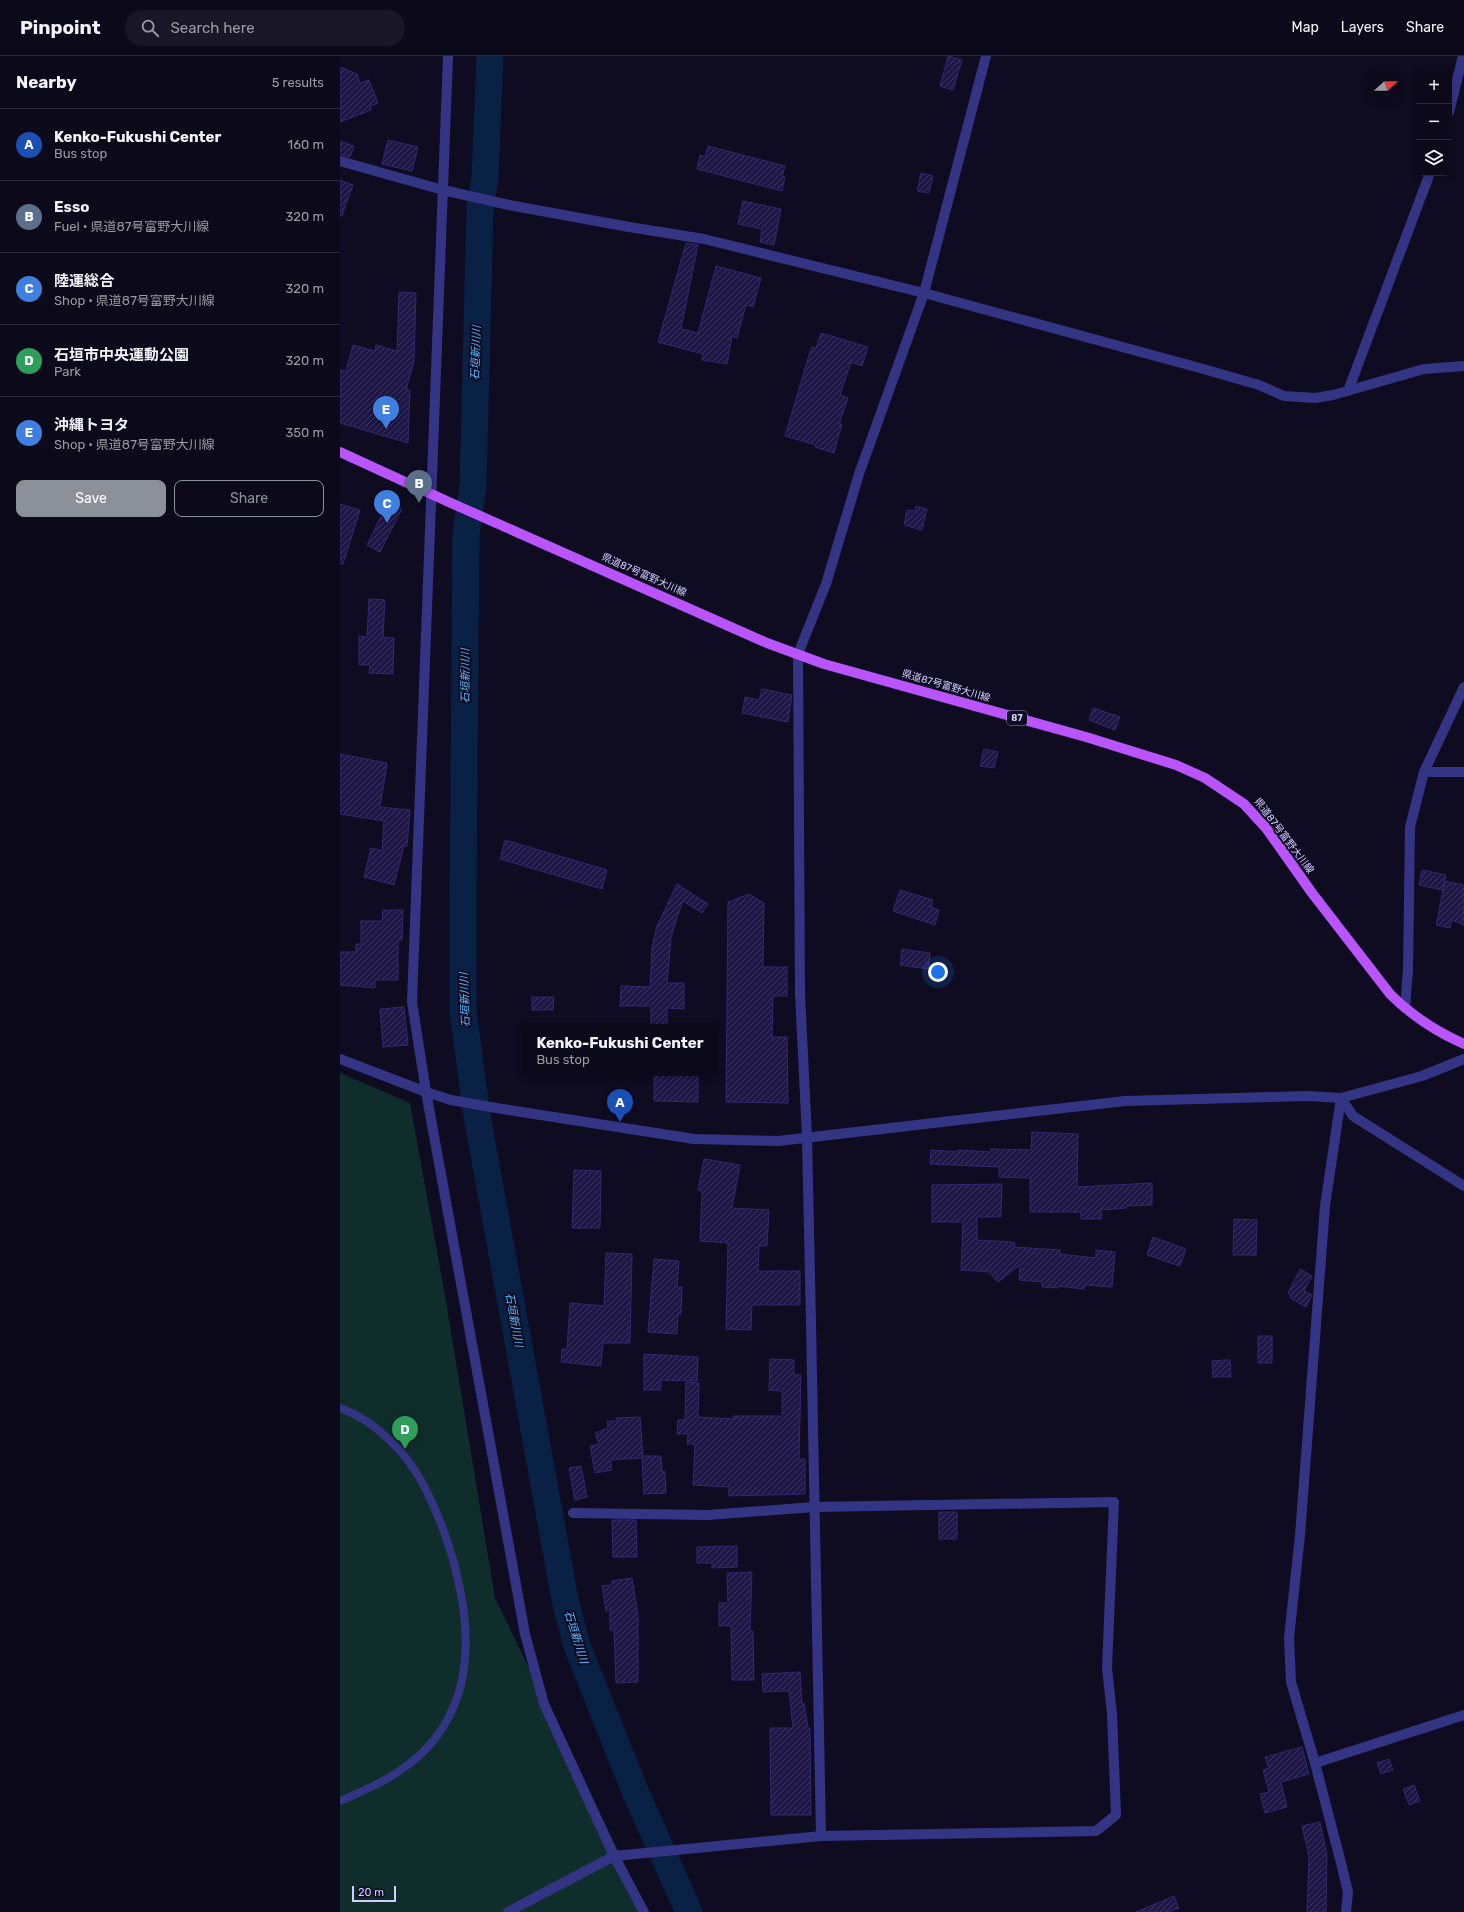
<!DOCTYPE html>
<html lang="en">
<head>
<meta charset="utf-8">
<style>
  body { margin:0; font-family:Rubik,"Noto Sans JP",sans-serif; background:#191727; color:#f1f3f6 }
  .controls { position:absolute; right:12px; top:12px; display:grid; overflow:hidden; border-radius:8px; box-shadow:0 2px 6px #0003 }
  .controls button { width:36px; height:36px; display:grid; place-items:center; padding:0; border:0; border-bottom:1px solid #2b2a39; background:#0b091a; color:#f1f3f6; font:20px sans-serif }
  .compass { position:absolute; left:1028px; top:12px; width:36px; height:36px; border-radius:50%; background:#0b091a; box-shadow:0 2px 6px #0003; rotate:69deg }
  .scale { position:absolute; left:12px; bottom:10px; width:44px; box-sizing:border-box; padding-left:4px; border:2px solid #d1cdff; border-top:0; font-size:11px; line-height:14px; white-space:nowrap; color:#d1cdff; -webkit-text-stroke:3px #0f0c22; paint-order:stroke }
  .you { position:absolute; left:598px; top:916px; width:14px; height:14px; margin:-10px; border:3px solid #fff; border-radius:50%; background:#1a73e8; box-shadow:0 0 0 6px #1a73e833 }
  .badge { display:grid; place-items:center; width:26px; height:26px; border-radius:50%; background:#8c9099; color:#fff; font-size:13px; font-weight:700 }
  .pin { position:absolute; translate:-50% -33px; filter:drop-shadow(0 1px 2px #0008) }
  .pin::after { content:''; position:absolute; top:21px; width:14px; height:12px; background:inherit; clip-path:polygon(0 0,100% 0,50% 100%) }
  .popup { position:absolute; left:182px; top:968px; width:196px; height:52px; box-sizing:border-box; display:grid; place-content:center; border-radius:8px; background:#0b091a; filter:drop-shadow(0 1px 3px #0005); font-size:13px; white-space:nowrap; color:#9a9aa2 }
  .popup b { font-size:15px; color:#f1f3f6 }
  .popup::after { content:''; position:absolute; left:50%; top:100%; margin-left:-8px; border:8px solid transparent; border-top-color:#0b091a }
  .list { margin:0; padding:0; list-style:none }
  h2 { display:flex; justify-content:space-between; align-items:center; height:52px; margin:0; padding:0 16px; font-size:17px }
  h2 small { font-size:13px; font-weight:400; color:#9a9aa2 }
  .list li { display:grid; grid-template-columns:26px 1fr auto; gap:12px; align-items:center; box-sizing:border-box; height:72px; padding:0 16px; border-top:1px solid #2b2a39 }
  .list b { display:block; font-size:15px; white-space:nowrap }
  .list p { margin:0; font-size:13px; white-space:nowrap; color:#9a9aa2 }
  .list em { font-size:13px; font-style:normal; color:#9a9aa2 }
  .actions { display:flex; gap:8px; padding:12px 16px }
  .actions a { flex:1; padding:9px 0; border:1px solid #8c9099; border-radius:8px; text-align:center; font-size:14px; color:#8c9099 }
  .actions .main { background:#8c9099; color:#fff }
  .icon { flex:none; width:22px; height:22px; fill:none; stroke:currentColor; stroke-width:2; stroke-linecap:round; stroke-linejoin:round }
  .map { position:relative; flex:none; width:1124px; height:1856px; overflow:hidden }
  header { display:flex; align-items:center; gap:24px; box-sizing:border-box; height:56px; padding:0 20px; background:#0b091a; border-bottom:1px solid #2b2a39 }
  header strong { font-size:19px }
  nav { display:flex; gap:22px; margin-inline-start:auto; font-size:14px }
  .search { width:280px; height:36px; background:#191727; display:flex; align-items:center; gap:10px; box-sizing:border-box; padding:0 14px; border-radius:22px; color:#9a9aa2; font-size:15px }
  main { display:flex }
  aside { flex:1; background:#0b091a }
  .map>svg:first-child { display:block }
  .green { fill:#0f2d2b }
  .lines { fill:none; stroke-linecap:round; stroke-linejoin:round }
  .river { stroke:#082145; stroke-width:27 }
  .building { fill:url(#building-hatch); stroke:#332772 }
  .service { stroke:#343485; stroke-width:8 }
  .minor { stroke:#343485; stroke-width:10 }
  .tertiary { stroke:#343485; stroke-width:10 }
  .primary { stroke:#b954ff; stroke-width:10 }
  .labels { text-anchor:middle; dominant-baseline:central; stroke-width:4; stroke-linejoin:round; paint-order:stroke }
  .shield { fill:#0f0c22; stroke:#9793bd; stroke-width:1 }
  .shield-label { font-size:9px; font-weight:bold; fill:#d1cdff }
  .street-label { font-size:10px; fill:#d1cdff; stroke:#0f0c22 }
  .water-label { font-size:11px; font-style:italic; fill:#5bb9ff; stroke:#0f0c22 }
</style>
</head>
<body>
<header>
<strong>Pinpoint</strong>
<div class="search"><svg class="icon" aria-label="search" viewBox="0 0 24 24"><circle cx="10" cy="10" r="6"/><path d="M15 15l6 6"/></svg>Search here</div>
<nav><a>Map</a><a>Layers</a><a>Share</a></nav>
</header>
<main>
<aside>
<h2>Nearby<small>5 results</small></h2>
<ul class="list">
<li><span class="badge" style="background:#1a4fb4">A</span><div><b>Kenko-Fukushi Center</b><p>Bus stop</p></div><em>160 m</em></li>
<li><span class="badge" style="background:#5c6f8a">B</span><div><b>Esso</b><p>Fuel · 県道87号富野大川線</p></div><em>320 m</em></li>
<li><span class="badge" style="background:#3f7fe0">C</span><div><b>陸運総合</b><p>Shop · 県道87号富野大川線</p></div><em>320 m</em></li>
<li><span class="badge" style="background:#2e9e5b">D</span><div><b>石垣市中央運動公園</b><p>Park</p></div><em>320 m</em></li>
<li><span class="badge" style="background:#3f7fe0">E</span><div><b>沖縄トヨタ</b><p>Shop · 県道87号富野大川線</p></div><em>350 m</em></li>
</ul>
<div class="actions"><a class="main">Save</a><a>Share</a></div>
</aside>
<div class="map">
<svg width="1124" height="1856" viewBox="0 0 1124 1856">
  <defs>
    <pattern id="building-hatch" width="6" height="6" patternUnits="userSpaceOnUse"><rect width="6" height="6" fill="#1e1745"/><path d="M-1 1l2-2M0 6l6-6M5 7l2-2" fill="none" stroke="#3e3861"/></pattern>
  </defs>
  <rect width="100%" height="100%" fill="#0f0c22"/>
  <path class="green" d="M 0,1017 L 70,1047 L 106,1245 L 155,1542 L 308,1856 L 0,1856 Z"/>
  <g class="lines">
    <path class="river" d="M 150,0 L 145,121 L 140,153 L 133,431 L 126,479 L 123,840 L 123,955 L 137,1060 L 225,1544 L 237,1590 L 295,1735 L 349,1856"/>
  </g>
  <path class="building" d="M 608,0 L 622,4 L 613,34 L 600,30 Z
    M 0,11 L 17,18 L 20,27 L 29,24 L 38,47 L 30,50 L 31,54 L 0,66 Z
    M 48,84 L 78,91 L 72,115 L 42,108 Z
    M 0,85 L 14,90 L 10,101 L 0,99 Z
    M 368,90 L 445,110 L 442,121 L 445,121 L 442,135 L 357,113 L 360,99 L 365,101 Z
    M 581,117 L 593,120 L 589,137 L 577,135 Z
    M 0,124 L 13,129 L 2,160 L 0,160 Z
    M 403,145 L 441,153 L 434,189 L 420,186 L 422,173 L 398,168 Z
    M 346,187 L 358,189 L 341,273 L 358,277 L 376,210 L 421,222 L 413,251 L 406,249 L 397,282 L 392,280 L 387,308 L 362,304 L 363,298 L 318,286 Z
    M 59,236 L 76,237 L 74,305 L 66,334 L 70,334 L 68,387 L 0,367 L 0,314 L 6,315 L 13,289 L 35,295 L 36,289 L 57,295 Z
    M 481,277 L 528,291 L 522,310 L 511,306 L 500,339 L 508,342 L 499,368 L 502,368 L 494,397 L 475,391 L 476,389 L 445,380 L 469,299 L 472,291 L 476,292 Z
    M 48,446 L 62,453 L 40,496 L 27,489 Z
    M 0,448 L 20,454 L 3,508 L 0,508 Z
    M 576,450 L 587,453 L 582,474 L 564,469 L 567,454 L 575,455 Z
    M 29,543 L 45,544 L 43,581 L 54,582 L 53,618 L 29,617 L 30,609 L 19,609 L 19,580 L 27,581 Z
    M 422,633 L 452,639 L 448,666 L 402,657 L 405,641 L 419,644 Z
    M 753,652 L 780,661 L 775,674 L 749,664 Z
    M 644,693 L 658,696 L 654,712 L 640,710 Z
    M 0,698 L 47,707 L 40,751 L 70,754 L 67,790 L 64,790 L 54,829 L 24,821 L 31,792 L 42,795 L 44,765 L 0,758 Z
    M 165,784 L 267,814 L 262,833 L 160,803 Z
    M 1082,814 L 1106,819 L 1103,834 L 1079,829 Z
    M 1105,825 L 1124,829 L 1124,869 L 1112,864 L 1110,872 L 1096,869 Z
    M 337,828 L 368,848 L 362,857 L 343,845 L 337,861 L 331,882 L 327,927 L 344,927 L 344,953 L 327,952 L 327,971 L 311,971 L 311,950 L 280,950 L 281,930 L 310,931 L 312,891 L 317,870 Z
    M 560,834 L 593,844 L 591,851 L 599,854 L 595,869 L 553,855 Z
    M 409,838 L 424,847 L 423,911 L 447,911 L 447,940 L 433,940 L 432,981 L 447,981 L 448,1047 L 386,1046 L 388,846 Z
    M 43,854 L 63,854 L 62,884 L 58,884 L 58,924 L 35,924 L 35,932 L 0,929 L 0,896 L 16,896 L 16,888 L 21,888 L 21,865 L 42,865 Z
    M 562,893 L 590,897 L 588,913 L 560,909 Z
    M 192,941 L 214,941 L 213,954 L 192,954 Z
    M 64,951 L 68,989 L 43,991 L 40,953 Z
    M 314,1017 L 358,1017 L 358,1046 L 314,1045 Z
    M 692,1076 L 738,1078 L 737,1131 L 812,1127 L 812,1149 L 786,1150 L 786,1152 L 761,1154 L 762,1163 L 741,1163 L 741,1156 L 690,1156 L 690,1122 L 659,1121 L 659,1111 L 590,1108 L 591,1094 L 618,1096 L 618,1094 L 651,1096 L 651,1093 L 691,1094 Z
    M 364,1103 L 400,1109 L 392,1152 L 429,1154 L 427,1190 L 419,1190 L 418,1215 L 460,1215 L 460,1249 L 412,1249 L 411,1274 L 386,1273 L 388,1187 L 360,1185 L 362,1135 L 358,1134 Z
    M 234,1114 L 261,1115 L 260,1172 L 232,1172 Z
    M 662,1128 L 661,1161 L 637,1161 L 637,1184 L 672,1186 L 675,1187 L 674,1191 L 720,1194 L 720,1198 L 756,1202 L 756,1194 L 775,1196 L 772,1231 L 745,1229 L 744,1233 L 718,1230 L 718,1232 L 702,1231 L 702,1226 L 679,1224 L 680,1209 L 658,1226 L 649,1216 L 621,1214 L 623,1166 L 592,1166 L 592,1129 Z
    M 894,1163 L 917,1164 L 916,1199 L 893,1199 Z
    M 813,1181 L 846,1193 L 840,1210 L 807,1199 Z
    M 266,1197 L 292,1198 L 290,1287 L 263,1287 L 261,1310 L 221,1306 L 222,1293 L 227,1293 L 230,1247 L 264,1250 Z
    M 314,1203 L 339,1205 L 337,1231 L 342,1231 L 341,1258 L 338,1258 L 337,1278 L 308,1276 Z
    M 960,1213 L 972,1220 L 964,1235 L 972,1239 L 966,1251 L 950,1242 L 951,1239 L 948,1237 Z
    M 918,1280 L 932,1280 L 932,1307 L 918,1307 Z
    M 304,1298 L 358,1301 L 357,1325 L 321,1324 L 321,1334 L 304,1334 Z
    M 430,1303 L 454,1304 L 454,1319 L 461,1319 L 459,1403 L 465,1403 L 465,1438 L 389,1440 L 389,1431 L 353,1429 L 355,1388 L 347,1388 L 348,1378 L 337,1378 L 338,1364 L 345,1364 L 346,1326 L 359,1327 L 358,1361 L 394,1363 L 393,1360 L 442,1360 L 442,1335 L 429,1334 Z
    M 884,1304 L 890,1304 L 891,1321 L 873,1321 L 872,1305 Z
    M 300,1361 L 303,1400 L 321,1400 L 322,1416 L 325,1415 L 326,1437 L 304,1438 L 302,1402 L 270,1404 L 272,1414 L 255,1417 L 250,1390 L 259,1388 L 255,1377 L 268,1372 L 267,1365 L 277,1365 L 276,1362 Z
    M 241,1410 L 247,1441 L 235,1444 L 229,1412 Z
    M 599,1456 L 617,1456 L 617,1483 L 599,1483 Z
    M 272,1464 L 296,1464 L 297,1501 L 273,1501 Z
    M 397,1490 L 397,1511 L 372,1512 L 372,1507 L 357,1507 L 357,1491 Z
    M 412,1516 L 410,1575 L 413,1575 L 414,1624 L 392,1624 L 391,1570 L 379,1570 L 379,1547 L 388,1547 L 387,1517 Z
    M 292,1522 L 298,1560 L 298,1626 L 276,1627 L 274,1574 L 270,1574 L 270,1554 L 266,1555 L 262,1530 L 272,1529 L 272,1525 Z
    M 460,1616 L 462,1648 L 464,1647 L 468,1672 L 470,1672 L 471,1759 L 431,1759 L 430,1672 L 453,1672 L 449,1635 L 423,1636 L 422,1618 Z
    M 962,1691 L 969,1718 L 941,1726 L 947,1751 L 925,1757 L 920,1738 L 929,1736 L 923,1714 L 929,1712 L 925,1701 Z
    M 1049,1703 L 1053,1714 L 1041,1718 L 1037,1707 Z
    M 1074,1729 L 1080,1745 L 1069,1749 L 1063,1733 Z
    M 980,1766 L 987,1799 L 986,1856 L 967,1856 L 969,1800 L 962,1770 Z
    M 834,1840 L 839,1852 L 828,1856 L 796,1856 Z"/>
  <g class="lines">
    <path class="service" d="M 0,1352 C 35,1364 68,1398 84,1430 C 110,1480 132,1555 124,1611 C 122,1632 113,1655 102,1673 C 77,1711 40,1728 0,1745"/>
    <path class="minor" d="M 1109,56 L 1123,0
      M 0,105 L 103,134 L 169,149 L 289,171 L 364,183 L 584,237 L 867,314 L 919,329 L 944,340 L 975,342 L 993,339 L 1084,313 L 1124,310
      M 1008,335 L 1090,117
      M 1084,716 L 1124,716
      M 1065,952 L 1068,914 L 1070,771 L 1084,716 L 1124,631
      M 1001,1042 L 985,1150 L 960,1479 L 949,1582 L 951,1626 L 975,1707 L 1001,1807 L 1008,1836 L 1006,1856
      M 1001,1042 L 1013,1060 L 1124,1130
      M 111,1044 L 150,1051
      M 233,1457 L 368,1459 L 474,1451 L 774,1446 L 767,1612 L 772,1658 L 776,1759 L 756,1775 L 481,1780 L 274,1800
      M 975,1707 L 1124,1659
      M 481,1780 L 471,1267 L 467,1081 L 460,937 L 458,598 L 486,528 L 519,418 L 584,237 L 646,0"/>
    <path class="tertiary" d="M 108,0 L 72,946 L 86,1036 L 185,1578 L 204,1648 L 274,1800 L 304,1856
      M 0,1003 L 86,1036 L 111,1044
      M 150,1051 L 354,1083 L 438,1085 L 785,1045 L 968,1040 L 1001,1042 L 1082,1020 L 1124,1003
      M 168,1856 L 274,1800"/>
    <path class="primary" d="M 0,396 L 111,447 L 427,587 L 484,608 L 746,681 L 836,709 L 865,722 L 904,748 L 926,772 L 972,837 L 1050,938 C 1071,959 1097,976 1124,988"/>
  </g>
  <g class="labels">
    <rect class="shield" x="667" y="655" width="20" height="14" rx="3"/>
    <g class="shield-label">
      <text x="677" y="662">87</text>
    </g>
    <g class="street-label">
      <text transform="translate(304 519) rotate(24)">県道87号富野大川線</text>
      <text transform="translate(606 630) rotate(16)">県道87号富野大川線</text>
      <text transform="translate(944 780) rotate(53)">県道87号富野大川線</text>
    </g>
    <g class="water-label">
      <text transform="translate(136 297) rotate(-88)">石垣新川川</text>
      <text transform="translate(125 620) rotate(-90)">石垣新川川</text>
      <text transform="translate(125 944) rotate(-92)">石垣新川川</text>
      <text transform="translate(174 1264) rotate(80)">石垣新川川</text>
      <text transform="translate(236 1581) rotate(73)">石垣新川川</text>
    </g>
  </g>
</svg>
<div class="controls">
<button>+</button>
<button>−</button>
<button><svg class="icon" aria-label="layers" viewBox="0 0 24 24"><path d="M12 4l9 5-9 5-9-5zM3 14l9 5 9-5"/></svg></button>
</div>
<svg class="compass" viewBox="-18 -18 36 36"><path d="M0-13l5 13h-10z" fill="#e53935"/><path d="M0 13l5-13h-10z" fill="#9a9aa2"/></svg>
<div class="scale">20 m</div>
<div class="you"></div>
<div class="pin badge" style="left:280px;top:1066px;background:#1a4fb4">A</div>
<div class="popup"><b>Kenko-Fukushi Center</b>Bus stop</div>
<div class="pin badge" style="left:79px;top:447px;background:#5c6f8a">B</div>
<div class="pin badge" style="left:47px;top:467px;background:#3f7fe0">C</div>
<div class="pin badge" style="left:65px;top:1393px;background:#2e9e5b">D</div>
<div class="pin badge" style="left:46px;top:373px;background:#3f7fe0">E</div>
</div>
</main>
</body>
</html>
